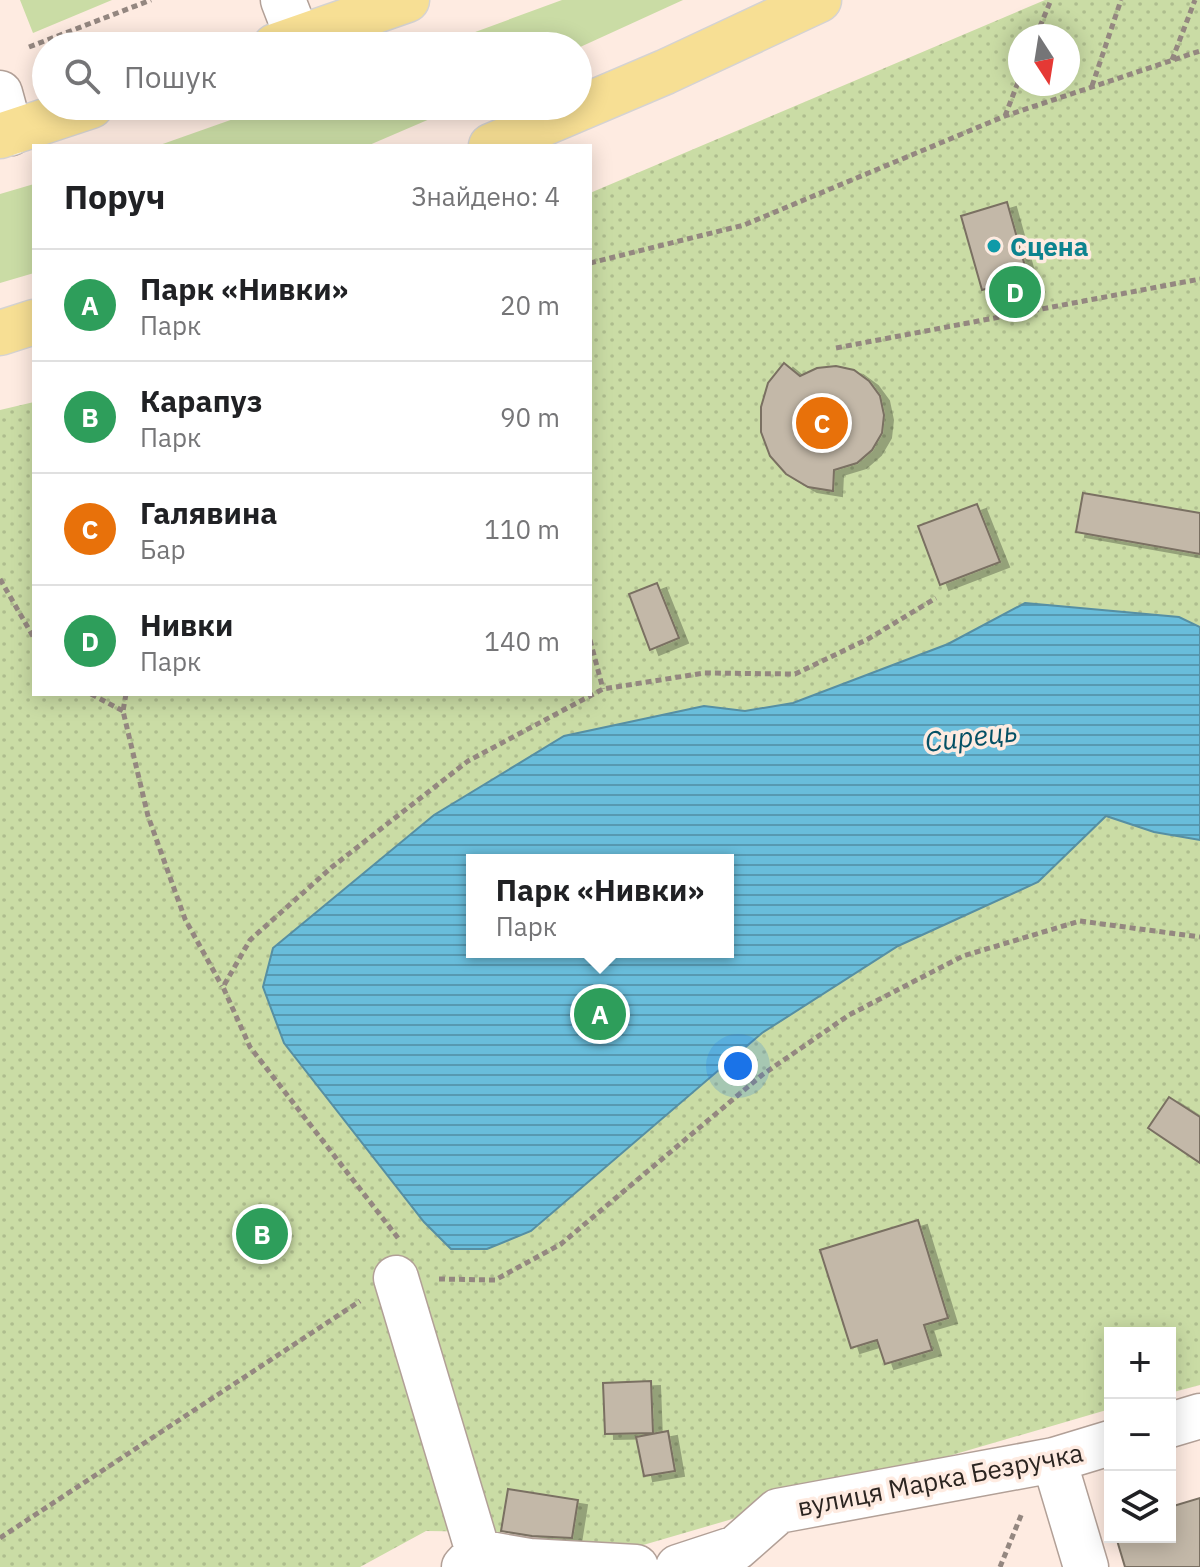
<!DOCTYPE html>
<html lang="uk">
<head>
<meta charset="utf-8">
<style>
  body { margin:0; font-family:"IBM Plex Sans",sans-serif; background:#f2f2f2; color:#202124 }
  .controls { position:absolute; right:24px; bottom:24px; display:grid; overflow:hidden; border-radius:0px; box-shadow:0 4px 20px #0003 }
  .controls button { width:72px; height:72px; display:grid; place-items:center; padding:0; border:0; border-bottom:2px solid #e0e0e0; background:#fff; color:#202124; font:40px sans-serif }
  .compass { position:absolute; left:1008px; top:24px; width:72px; height:72px; border-radius:50%; background:#fff; box-shadow:0 4px 20px #0003; rotate:168deg }
  .you { position:absolute; left:738px; top:1066px; width:28px; height:28px; margin:-20px; border:6px solid #fff; border-radius:50%; background:#1a73e8; box-shadow:0 0 0 12px #1a73e833 }
  .badge { display:grid; place-items:center; width:52px; height:52px; border-radius:50%; background:#ad54c0; color:#fff; font-size:26px; font-weight:700 }
  .pin { position:absolute; translate:-50% -50%; border:4px solid #fff; box-shadow:0 2px 8px #0006 }
  .popup { position:absolute; left:466px; top:854px; width:268px; height:104px; box-sizing:border-box; display:grid; place-content:center; border-radius:0px; background:#fff; filter:drop-shadow(0 2px 6px #0005); font-size:26px; white-space:nowrap; color:#757577 }
  .popup b { font-size:30px; color:#202124 }
  .popup::after { content:''; position:absolute; left:50%; top:100%; margin-left:-16px; border:16px solid transparent; border-top-color:#fff }
  .list { margin:0; padding:0; list-style:none }
  h2 { display:flex; justify-content:space-between; align-items:center; height:104px; margin:0; padding:0 32px; font-size:34px }
  h2 small { font-size:26px; font-weight:400; color:#757577 }
  .list li { display:grid; grid-template-columns:52px 1fr auto; gap:24px; align-items:center; box-sizing:border-box; height:112px; padding:0 32px; border-top:2px solid #e0e0e0 }
  .list b { display:block; font-size:30px; white-space:nowrap }
  .list p { margin:0; font-size:26px; white-space:nowrap; color:#757577 }
  .list em { font-size:26px; font-style:normal; color:#757577 }
  .icon { flex:none; width:44px; height:44px; fill:none; stroke:currentColor; stroke-width:2; stroke-linecap:round; stroke-linejoin:round }
  .map { position:relative; flex:none; width:1200px; height:1567px; overflow:hidden }
  .search { position:absolute; background:#fff; box-shadow:0 4px 20px #0003; left:32px; top:32px; width:560px; height:88px; display:flex; align-items:center; gap:20px; box-sizing:border-box; padding:0 28px; border-radius:44px; color:#757577; font-size:30px }
  .panel { position:absolute; background:#fff; box-shadow:0 4px 20px #0003; left:32px; top:144px; width:560px; height:552px; border-radius:0px }
  .map>svg:first-child { display:block }
  .grass { fill:#cadca5 }
  .park { fill:url(#park-dots); fill-rule:evenodd }
  .water { fill:url(#water-rules); stroke:#568fa3; stroke-width:2; fill-rule:evenodd }
  .building { fill:#c3b8a8; stroke:#7a7062; stroke-width:2; filter:url(#shadow) }
  .lines { fill:none; stroke-linecap:round; stroke-linejoin:round }
  .minor-casing { stroke:#b2a097; stroke-width:47 }
  .major-casing { stroke:#d5d3d2; stroke-width:47 }
  .path { stroke:#948780; stroke-width:5; stroke-dasharray:6 4; stroke-linecap:butt }
  .minor { stroke:#fff; stroke-width:44 }
  .major { stroke:#f7df94; stroke-width:44 }
  .culture-dot { fill:#0f9aa8; stroke:#feebe1; stroke-width:3 }
  .labels { text-anchor:middle; dominant-baseline:central; stroke-width:7; stroke-linejoin:round; paint-order:stroke }
  .culture-label { font-size:26px; font-weight:bold; fill:#0d838f; stroke:#feebe1; text-anchor:start }
  .street-label { font-size:26px; fill:#2b2420; stroke:#feebe1 }
  .water-label { font-size:28px; font-style:italic; fill:#045065; stroke:#feebe1 }
</style>
</head>
<body>
<div class="map">
<svg width="1200" height="1567" viewBox="0 0 1200 1567">
  <defs>
    <pattern id="park-dots" width="8" height="8" patternUnits="userSpaceOnUse" patternTransform="scale(2)"><rect width="8" height="8" fill="#cadca5"/><path d="M2 2h.1M6 6h.1" fill="none" stroke="#aebd8e" stroke-width="1.8" stroke-linecap="round"/></pattern>
    <pattern id="water-rules" width="6" height="5" patternUnits="userSpaceOnUse" patternTransform="scale(2)"><rect width="6" height="5" fill="#69bddb"/><path d="M0 2.5h6" fill="none" stroke="#5799b1"/></pattern>
    <filter id="shadow"><feDropShadow dx="9" dy="5" stdDeviation="0" flood-color="#0004"/></filter>
  </defs>
  <rect width="100%" height="100%" fill="#feebe1"/>
  <path class="grass" d="M 20,0 L 112,0 L 33,33 Z
    M 562,0 L 683,0 L 578,48 L 578,46 L 437,46 Z
    M 270,106 L 460,106 L 367,146 L 157,146 Z
    M 34,184 L 34,273 L 0,283 L 0,194 Z"/>
  <path class="park" d="M 1045,0 L 1200,0 L 1200,1385 L 1170,1393 L 1170,1333 L 1110,1333 L 1110,1409 L 626,1550 L 501,1532 L 426,1531 L 360,1567 L 0,1567 L 0,410 L 34,402 L 34,694 L 590,694 L 590,193 ZM 1020,36 L 1068,36 L 1068,84 L 1020,84 ZM 472,860 L 728,860 L 728,952 L 472,952 Z"/>
  <path class="water" d="M 1025,603 L 1179,617 L 1200,627 L 1200,840 L 1154,832 L 1106,816 L 1038,882 L 898,946 L 762,1033 L 531,1231 L 487,1249 L 451,1249 L 424,1222 L 284,1043 L 263,987 L 273,948 L 434,815 L 564,736 L 704,706 L 745,711 L 793,703 L 948,644 ZM 472,860 L 728,860 L 728,952 L 472,952 Z"/>
  <path class="building" d="M 1007,202 L 1028,277 L 982,290 L 961,216 Z
    M 784,363 L 800,376 L 817,368 L 836,366 L 854,370 L 869,381 L 880,396 L 884,415 L 882,433 L 872,450 L 857,463 L 834,470 L 833,491 L 808,487 L 786,474 L 770,456 L 761,432 L 761,407 L 768,383 Z
    M 1083,493 L 1200,513 L 1200,554 L 1076,532 Z
    M 977,504 L 1000,562 L 940,585 L 918,526 Z
    M 657,583 L 679,638 L 650,650 L 629,594 Z
    M 1169,1097 L 1200,1117 L 1200,1163 L 1148,1128 Z
    M 918,1220 L 948,1318 L 924,1325 L 932,1350 L 885,1364 L 877,1340 L 851,1348 L 820,1250 Z
    M 651,1381 L 653,1433 L 605,1434 L 603,1383 Z
    M 668,1431 L 675,1471 L 644,1476 L 636,1437 Z
    M 508,1489 L 578,1500 L 572,1538 L 532,1536 L 501,1531 Z
    M 1200,1498 L 1200,1567 L 1125,1567 L 1116,1537 L 1170,1537 L 1170,1507 Z"/>
  <g class="lines">
    <defs>
      <path id="minor" d="M 283,0 L 298,39
        M 0,93 L 11,133
        M 396,1278 L 478,1552 L 487,1567
        M 1170,1425 L 1200,1416
        M 1054,1460 L 1086,1567
        M 464,1567 L 478,1552 L 529,1561 L 636,1567
        M 678,1567 L 736,1548 L 778,1511 L 1054,1460 L 1110,1443"/>
      <path id="major" d="M 275,46 L 407,0
        M 0,136 L 91,106
        M 491,146 L 665,72 L 819,0
        M 0,333 L 34,322"/>
    </defs>
    <use href="#minor" class="minor-casing"/>
    <use href="#major" class="major-casing"/>
    <path class="path" d="M 1036,36 L 1051,0
      M 29,47 L 151,0
      M 1172,60 L 1195,0
      M 1092,86 L 1121,0
      M 1005,116 L 1020,77
      M 590,263 L 744,225 L 1005,116 L 1200,51
      M 836,348 L 1200,279
      M 0,579 L 34,638
      M 590,640 L 603,689
      M 91,694 L 123,711
      M 126,694 L 123,711 L 148,816 L 185,919 L 222,986
      M 398,1238 L 250,1047 L 223,987 L 250,940 L 332,867 L 468,761 L 603,689 L 704,673 L 795,674 L 868,639 L 936,598
      M 439,1279 L 495,1280 L 561,1244 L 762,1075 L 849,1015 L 963,956 L 1080,921 L 1200,937
      M 0,1538 L 360,1301
      M 1000,1567 L 1022,1513"/>
    <use href="#minor" class="minor"/>
    <use href="#major" class="major"/>
  </g>
  <circle class="culture-dot" cx="994" cy="246" r="8"/>
  <g class="labels">
    <g class="culture-label">
      <text x="1010" y="246">Сцена</text>
    </g>
    <g class="street-label">
      <text transform="translate(940 1479) rotate(-11)">вулиця Марка Безручка</text>
    </g>
    <g class="water-label">
      <text transform="translate(971 736) rotate(-7)">Сирець</text>
    </g>
  </g>
</svg>
<div class="controls">
<button>+</button>
<button>−</button>
<button><svg class="icon" aria-label="layers" viewBox="0 0 24 24"><path d="M12 4l9 5-9 5-9-5zM3 14l9 5 9-5"/></svg></button>
</div>
<svg class="compass" viewBox="-18 -18 36 36"><path d="M0-13l5 13h-10z" fill="#e53935"/><path d="M0 13l5-13h-10z" fill="#757577"/></svg>
<div class="you"></div>
<div class="pin badge" style="left:600px;top:1014px;background:#2e9e5b">A</div>
<div class="popup"><b>Парк «Нивки»</b>Парк</div>
<div class="pin badge" style="left:262px;top:1234px;background:#2e9e5b">B</div>
<div class="pin badge" style="left:822px;top:423px;background:#e8710a">C</div>
<div class="pin badge" style="left:1015px;top:292px;background:#2e9e5b">D</div>
<div class="search"><svg class="icon" aria-label="search" viewBox="0 0 24 24"><circle cx="10" cy="10" r="6"/><path d="M15 15l6 6"/></svg>Пошук</div>
<section class="panel">
<h2>Поруч<small>Знайдено: 4</small></h2>
<ul class="list">
<li><span class="badge" style="background:#2e9e5b">A</span><div><b>Парк «Нивки»</b><p>Парк</p></div><em>20 m</em></li>
<li><span class="badge" style="background:#2e9e5b">B</span><div><b>Карапуз</b><p>Парк</p></div><em>90 m</em></li>
<li><span class="badge" style="background:#e8710a">C</span><div><b>Галявина</b><p>Бар</p></div><em>110 m</em></li>
<li><span class="badge" style="background:#2e9e5b">D</span><div><b>Нивки</b><p>Парк</p></div><em>140 m</em></li>
</ul>
</section>
</div>
</body>
</html>
